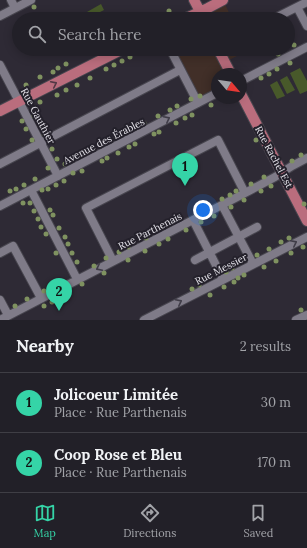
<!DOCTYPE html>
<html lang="en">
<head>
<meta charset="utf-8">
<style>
  body { margin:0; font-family:Lora,serif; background:#2a2830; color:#f1f3f6 }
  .compass { position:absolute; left:211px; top:68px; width:36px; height:36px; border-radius:50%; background:#222028; box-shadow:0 2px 10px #0003; rotate:119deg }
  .you { position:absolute; left:203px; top:210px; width:14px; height:14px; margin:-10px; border:3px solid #fff; border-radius:50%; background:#1a73e8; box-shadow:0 0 0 6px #1a73e833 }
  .badge { display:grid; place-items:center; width:26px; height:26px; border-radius:50%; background:#35d4a7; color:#111; font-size:13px; font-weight:700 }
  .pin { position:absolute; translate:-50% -33px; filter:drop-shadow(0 1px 2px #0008) }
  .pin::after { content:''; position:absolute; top:21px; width:14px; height:12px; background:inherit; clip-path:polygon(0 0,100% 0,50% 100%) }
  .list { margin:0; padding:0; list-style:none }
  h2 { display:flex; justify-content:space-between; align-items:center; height:52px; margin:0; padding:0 16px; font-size:17px }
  h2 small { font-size:13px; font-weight:400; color:#a2a3a8 }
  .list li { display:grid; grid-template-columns:26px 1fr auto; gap:12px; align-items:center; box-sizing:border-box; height:60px; padding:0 16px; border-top:1px solid #3f3e45 }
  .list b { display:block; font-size:15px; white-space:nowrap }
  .list p { margin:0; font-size:13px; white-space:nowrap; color:#a2a3a8 }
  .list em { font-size:13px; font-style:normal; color:#a2a3a8 }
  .icon { flex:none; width:22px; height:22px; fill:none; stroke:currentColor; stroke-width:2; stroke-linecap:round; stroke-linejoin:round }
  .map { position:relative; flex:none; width:307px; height:320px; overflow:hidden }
  .search { position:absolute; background:#222028; box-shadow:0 2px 10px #0003; left:12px; right:12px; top:12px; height:44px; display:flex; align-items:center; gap:10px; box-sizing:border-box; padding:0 14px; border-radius:22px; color:#a2a3a8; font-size:15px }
  .sheet { height:172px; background:#222028 }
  nav { display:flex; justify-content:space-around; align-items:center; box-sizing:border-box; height:56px; border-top:1px solid #3f3e45; background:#222028; font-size:11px; color:#a2a3a8 }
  nav a { display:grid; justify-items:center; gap:2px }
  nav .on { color:#35d4a7 }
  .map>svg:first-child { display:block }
  .commercial { fill:#412f28 }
  .pitch { fill:#48592a }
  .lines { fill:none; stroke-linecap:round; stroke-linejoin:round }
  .minor-casing { stroke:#47454e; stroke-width:10 }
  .major-casing { stroke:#47454e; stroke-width:12 }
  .minor { stroke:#7f7b88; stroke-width:8 }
  .major { stroke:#ba6d7d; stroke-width:10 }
  .tree { fill:#7f9260 }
  .oneway { stroke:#513844 }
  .oneway2 { stroke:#3f3c47 }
  .labels { text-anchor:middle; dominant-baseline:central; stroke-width:4; stroke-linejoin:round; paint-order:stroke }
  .street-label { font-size:10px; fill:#e4e2e9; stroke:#24212b }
</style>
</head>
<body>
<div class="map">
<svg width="307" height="320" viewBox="0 0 307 320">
  <rect width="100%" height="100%" fill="#2e2a35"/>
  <path class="commercial" d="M 224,2 L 232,19 L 190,19 Z
    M 172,49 L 249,49 L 249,50 L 225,62 L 230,74 L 217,74 L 217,91 L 197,101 Z"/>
  <path class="pitch" d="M 101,4 L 104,10 L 90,17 L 87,12 Z
    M 300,68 L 307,81 L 307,91 L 300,94 L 290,73 Z
    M 287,76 L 295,90 L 287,94 L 280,80 Z
    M 277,81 L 285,96 L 277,99 L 270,85 Z"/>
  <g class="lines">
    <defs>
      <path id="minor" d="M 11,0 L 15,8
        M 297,7 L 307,26
        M 0,16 L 31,0
        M 273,19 L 307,2
        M 170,49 L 198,103
        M 0,65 L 58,176
        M 241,81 L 307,47
        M 0,164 L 180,70
        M 31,190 L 77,279
        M 222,205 L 253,264
        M 0,206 L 217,93
        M 193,220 L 223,279
        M 0,253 L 13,246 L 41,298
        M 195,260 L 257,227
        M 113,261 L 86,208 L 218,140 L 245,193
        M 0,300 L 8,315
        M 0,320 L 245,193 L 275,177 L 292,166 L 307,158
        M 144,320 L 307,237
        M 296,320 L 307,315"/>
      <path id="major" d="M 194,0 L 204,19
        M 184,19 L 208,8 L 223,0
        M 218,49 L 231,74
        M 241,94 L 307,221
        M 0,111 L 123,49"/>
    </defs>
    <use href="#minor" class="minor-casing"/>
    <use href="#major" class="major-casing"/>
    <use href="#minor" class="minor"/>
    <use href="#major" class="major"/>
  </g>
  <g class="tree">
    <circle cx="34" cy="7" r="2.5"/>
    <circle cx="169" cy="11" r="2.5"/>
    <circle cx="161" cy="15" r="2.5"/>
    <circle cx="294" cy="45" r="2.5"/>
    <circle cx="140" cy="52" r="2.5"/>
    <circle cx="278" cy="54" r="2.5"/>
    <circle cx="130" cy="57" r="2.5"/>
    <circle cx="122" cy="61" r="2.5"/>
    <circle cx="290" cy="63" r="2.5"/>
    <circle cx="66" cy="64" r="2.5"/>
    <circle cx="114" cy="65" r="2.5"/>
    <circle cx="58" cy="68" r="2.5"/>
    <circle cx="106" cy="69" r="2.5"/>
    <circle cx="277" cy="69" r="2.5"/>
    <circle cx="53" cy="72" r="2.5"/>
    <circle cx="269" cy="74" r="2.5"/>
    <circle cx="40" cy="77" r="2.5"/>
    <circle cx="90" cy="78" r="2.5"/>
    <circle cx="261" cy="78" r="2.5"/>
    <circle cx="26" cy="85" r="2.5"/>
    <circle cx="77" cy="85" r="2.5"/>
    <circle cx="66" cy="90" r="2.5"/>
    <circle cx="57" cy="95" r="2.5"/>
    <circle cx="200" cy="96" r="2.5"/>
    <circle cx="191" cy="99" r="2.5"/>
    <circle cx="40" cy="102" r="2.5"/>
    <circle cx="211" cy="105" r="2.5"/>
    <circle cx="177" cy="106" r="2.5"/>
    <circle cx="170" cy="110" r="2.5"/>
    <circle cx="192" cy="115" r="2.5"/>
    <circle cx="34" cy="116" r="2.5"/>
    <circle cx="158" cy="116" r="2.5"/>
    <circle cx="185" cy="118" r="2.5"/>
    <circle cx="22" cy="121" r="2.5"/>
    <circle cx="144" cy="123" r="2.5"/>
    <circle cx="176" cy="123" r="2.5"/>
    <circle cx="40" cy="125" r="2.5"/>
    <circle cx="135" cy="128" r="2.5"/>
    <circle cx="26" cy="129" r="2.5"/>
    <circle cx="159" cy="132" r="2.5"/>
    <circle cx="44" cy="134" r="2.5"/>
    <circle cx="154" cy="134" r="2.5"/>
    <circle cx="116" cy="137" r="2.5"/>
    <circle cx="32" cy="140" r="2.5"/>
    <circle cx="256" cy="140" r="2.5"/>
    <circle cx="135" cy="144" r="2.5"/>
    <circle cx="101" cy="145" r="2.5"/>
    <circle cx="129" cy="147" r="2.5"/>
    <circle cx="52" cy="149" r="2.5"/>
    <circle cx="118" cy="153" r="2.5"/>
    <circle cx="301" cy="155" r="2.5"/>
    <circle cx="78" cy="157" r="2.5"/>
    <circle cx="107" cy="158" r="2.5"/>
    <circle cx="57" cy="159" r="2.5"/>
    <circle cx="102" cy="161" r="2.5"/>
    <circle cx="292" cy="161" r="2.5"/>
    <circle cx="65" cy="164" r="2.5"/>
    <circle cx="48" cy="168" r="2.5"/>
    <circle cx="82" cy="171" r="2.5"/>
    <circle cx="73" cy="173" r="2.5"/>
    <circle cx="264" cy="177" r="2.5"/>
    <circle cx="35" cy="179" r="2.5"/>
    <circle cx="64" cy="181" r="2.5"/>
    <circle cx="251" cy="184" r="2.5"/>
    <circle cx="24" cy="185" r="2.5"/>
    <circle cx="56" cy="185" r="2.5"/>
    <circle cx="271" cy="186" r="2.5"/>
    <circle cx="16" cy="189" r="2.5"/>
    <circle cx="48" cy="189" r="2.5"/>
    <circle cx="42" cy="190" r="2.5"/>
    <circle cx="10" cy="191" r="2.5"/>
    <circle cx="236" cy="191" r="2.5"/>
    <circle cx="261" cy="191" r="2.5"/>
    <circle cx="230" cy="195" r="2.5"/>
    <circle cx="222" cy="199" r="2.5"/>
    <circle cx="244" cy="200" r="2.5"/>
    <circle cx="23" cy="203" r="2.5"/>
    <circle cx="30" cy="203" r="2.5"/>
    <circle cx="304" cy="204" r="2.5"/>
    <circle cx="207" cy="207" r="2.5"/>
    <circle cx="231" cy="207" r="2.5"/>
    <circle cx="50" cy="210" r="2.5"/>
    <circle cx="34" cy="211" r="2.5"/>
    <circle cx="199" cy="211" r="2.5"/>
    <circle cx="53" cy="215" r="2.5"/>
    <circle cx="214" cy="216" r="2.5"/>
    <circle cx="38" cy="219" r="2.5"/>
    <circle cx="201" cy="222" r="2.5"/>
    <circle cx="41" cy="227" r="2.5"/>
    <circle cx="59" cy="228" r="2.5"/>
    <circle cx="186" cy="230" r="2.5"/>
    <circle cx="46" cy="234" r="2.5"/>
    <circle cx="65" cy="237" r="2.5"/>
    <circle cx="146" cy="238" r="2.5"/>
    <circle cx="289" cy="238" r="2.5"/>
    <circle cx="168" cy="239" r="2.5"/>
    <circle cx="281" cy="242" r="2.5"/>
    <circle cx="68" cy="244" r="2.5"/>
    <circle cx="159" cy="244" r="2.5"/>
    <circle cx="128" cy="247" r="2.5"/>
    <circle cx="303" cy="247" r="2.5"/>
    <circle cx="269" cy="249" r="2.5"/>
    <circle cx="145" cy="251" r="2.5"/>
    <circle cx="119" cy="252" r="2.5"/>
    <circle cx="56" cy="253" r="2.5"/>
    <circle cx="72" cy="253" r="2.5"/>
    <circle cx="291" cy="253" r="2.5"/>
    <circle cx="257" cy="255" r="2.5"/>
    <circle cx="106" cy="258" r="2.5"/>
    <circle cx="128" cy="260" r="2.5"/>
    <circle cx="276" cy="261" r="2.5"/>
    <circle cx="77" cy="262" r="2.5"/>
    <circle cx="94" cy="266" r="2.5"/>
    <circle cx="264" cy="267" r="2.5"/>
    <circle cx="232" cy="268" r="2.5"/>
    <circle cx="226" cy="272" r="2.5"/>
    <circle cx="104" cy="273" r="2.5"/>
    <circle cx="244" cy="275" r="2.5"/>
    <circle cx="238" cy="278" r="2.5"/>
    <circle cx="61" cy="282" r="2.5"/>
    <circle cx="234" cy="282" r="2.5"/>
    <circle cx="82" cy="284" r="2.5"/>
    <circle cx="199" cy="285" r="2.5"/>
    <circle cx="224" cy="287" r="2.5"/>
    <circle cx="192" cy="289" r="2.5"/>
    <circle cx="44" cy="291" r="2.5"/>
    <circle cx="66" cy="292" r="2.5"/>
    <circle cx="210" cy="295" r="2.5"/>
    <circle cx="27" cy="299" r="2.5"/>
    <circle cx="52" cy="302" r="2.5"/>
    <circle cx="15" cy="306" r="2.5"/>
    <circle cx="44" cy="306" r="2.5"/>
    <circle cx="301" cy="310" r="2.5"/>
  </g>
  <defs><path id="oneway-chevron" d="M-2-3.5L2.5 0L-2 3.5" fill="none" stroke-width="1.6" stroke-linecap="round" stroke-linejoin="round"/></defs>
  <use class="oneway" href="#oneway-chevron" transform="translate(54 84) rotate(-26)"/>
  <g class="oneway2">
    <use href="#oneway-chevron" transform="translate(167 119) rotate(-27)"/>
    <use href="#oneway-chevron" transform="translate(294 243) rotate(-27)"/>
    <use href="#oneway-chevron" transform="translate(99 268) rotate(153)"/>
    <use href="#oneway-chevron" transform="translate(179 302) rotate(-27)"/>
  </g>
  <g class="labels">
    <g class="street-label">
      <text transform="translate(38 116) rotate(62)">Rue Gauthier</text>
      <text transform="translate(104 141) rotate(-27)">Avenue des Érables</text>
      <text transform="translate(274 157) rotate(62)">Rue Rachel Est</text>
      <text transform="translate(150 231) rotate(-27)">Rue Parthenais</text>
      <text transform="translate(221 269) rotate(-27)">Rue Messier</text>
    </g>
  </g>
</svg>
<svg class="compass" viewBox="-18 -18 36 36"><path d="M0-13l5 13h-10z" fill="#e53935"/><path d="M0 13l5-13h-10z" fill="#a2a3a8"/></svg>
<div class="you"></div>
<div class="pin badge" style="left:185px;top:186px">1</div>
<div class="pin badge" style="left:59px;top:311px">2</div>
<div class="search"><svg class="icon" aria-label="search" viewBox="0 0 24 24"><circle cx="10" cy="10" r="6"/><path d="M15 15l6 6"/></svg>Search here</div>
</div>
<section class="sheet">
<h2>Nearby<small>2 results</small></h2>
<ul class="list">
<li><span class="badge">1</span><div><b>Jolicoeur Limitée</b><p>Place · Rue Parthenais</p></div><em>30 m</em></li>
<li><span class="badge">2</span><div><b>Coop Rose et Bleu</b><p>Place · Rue Parthenais</p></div><em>170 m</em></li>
</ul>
</section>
<nav>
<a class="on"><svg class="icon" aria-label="map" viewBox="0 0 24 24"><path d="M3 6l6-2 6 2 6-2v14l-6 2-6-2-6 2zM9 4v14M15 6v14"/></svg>Map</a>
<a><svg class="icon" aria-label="directions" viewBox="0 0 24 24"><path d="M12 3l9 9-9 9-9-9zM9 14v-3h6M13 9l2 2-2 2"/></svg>Directions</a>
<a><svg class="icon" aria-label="saved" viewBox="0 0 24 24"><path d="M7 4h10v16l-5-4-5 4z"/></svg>Saved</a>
</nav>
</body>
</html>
